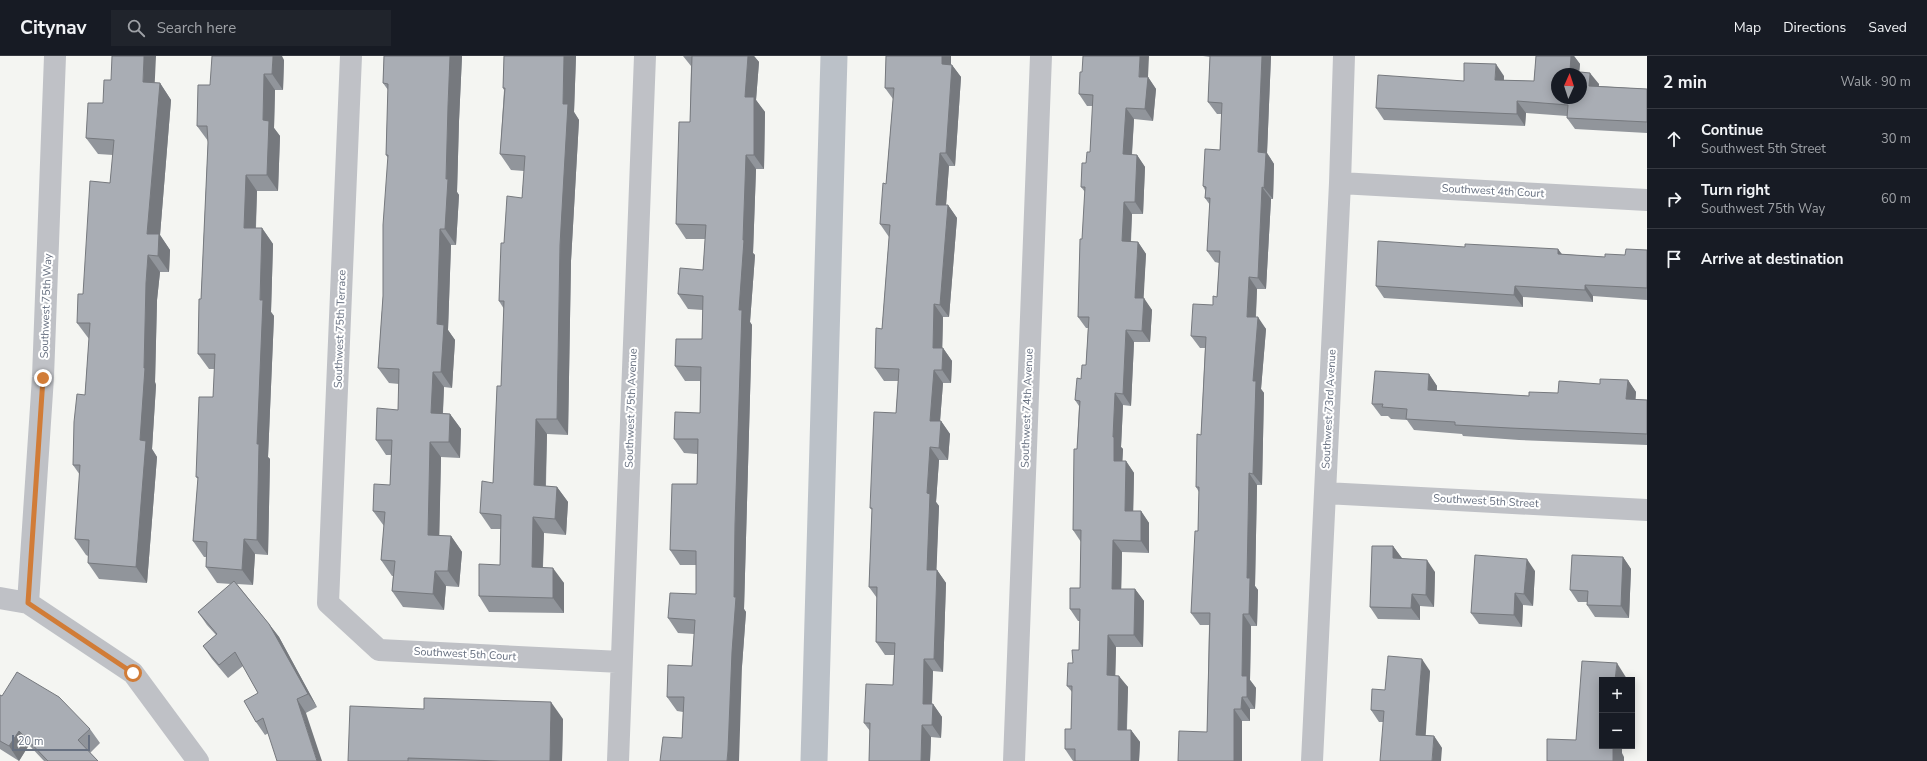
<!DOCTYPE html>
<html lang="en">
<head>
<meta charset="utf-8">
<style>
  body { margin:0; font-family:"Nunito Sans",sans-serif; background:#20242c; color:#f1f3f6 }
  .controls { position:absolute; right:12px; bottom:12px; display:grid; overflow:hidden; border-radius:0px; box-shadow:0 2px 10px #0003 }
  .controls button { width:36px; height:36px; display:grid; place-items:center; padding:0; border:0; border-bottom:1px solid #363941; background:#171b24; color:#f1f3f6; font:20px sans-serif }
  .compass { position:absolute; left:1551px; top:12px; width:36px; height:36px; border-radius:50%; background:#171b24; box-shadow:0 2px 10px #0003; rotate:3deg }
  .scale { position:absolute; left:12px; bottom:10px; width:78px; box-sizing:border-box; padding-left:4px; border:2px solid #677080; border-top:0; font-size:11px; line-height:14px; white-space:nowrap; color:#677080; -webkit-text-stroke:3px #fff; paint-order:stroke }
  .stop { position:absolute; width:12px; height:12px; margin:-9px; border:3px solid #d17c37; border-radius:50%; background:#fff }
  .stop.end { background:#d17c37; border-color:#fff; box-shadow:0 1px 4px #0008 }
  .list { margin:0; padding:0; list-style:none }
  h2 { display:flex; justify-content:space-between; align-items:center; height:52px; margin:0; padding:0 16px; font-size:17px }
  h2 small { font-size:13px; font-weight:400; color:#9ea1a6 }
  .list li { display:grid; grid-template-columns:26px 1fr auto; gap:12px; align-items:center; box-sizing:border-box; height:60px; padding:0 16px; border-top:1px solid #363941 }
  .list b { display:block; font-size:15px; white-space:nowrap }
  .list p { margin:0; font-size:13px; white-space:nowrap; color:#9ea1a6 }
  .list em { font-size:13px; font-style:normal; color:#9ea1a6 }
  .icon { flex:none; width:22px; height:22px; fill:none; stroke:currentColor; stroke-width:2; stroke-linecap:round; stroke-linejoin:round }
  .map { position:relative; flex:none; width:1647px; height:705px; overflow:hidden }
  header { display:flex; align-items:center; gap:24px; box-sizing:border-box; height:56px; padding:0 20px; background:#171b24; border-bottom:1px solid #363941 }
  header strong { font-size:19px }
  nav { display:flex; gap:22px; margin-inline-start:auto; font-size:14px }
  .search { width:280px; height:36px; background:#20242c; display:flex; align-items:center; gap:10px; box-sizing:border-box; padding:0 14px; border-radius:0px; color:#9ea1a6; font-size:15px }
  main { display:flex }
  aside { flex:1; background:#171b24 }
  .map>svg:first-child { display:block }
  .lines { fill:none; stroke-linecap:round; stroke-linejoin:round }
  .canal { stroke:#bbc1c8; stroke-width:27 }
  .minor { stroke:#bfc1c6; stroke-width:22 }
  .wall { fill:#91959b }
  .shaded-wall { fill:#76797e }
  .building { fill:#a9adb4; stroke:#76797e; fill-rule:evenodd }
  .route { stroke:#d17c37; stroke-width:5 }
  .labels { text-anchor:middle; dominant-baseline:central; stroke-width:4; stroke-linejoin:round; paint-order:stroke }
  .street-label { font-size:11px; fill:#677080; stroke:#fff }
</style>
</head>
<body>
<header>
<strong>Citynav</strong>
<div class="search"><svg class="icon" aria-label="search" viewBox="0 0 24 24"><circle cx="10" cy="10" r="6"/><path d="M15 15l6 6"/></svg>Search here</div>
<nav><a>Map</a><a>Directions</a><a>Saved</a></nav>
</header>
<main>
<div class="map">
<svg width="1647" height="705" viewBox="0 0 1647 705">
  <rect width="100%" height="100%" fill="#f4f5f2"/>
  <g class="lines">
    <path class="canal" d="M 814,705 L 834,0"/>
    <path class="minor" d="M 351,0 L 328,547 L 379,594 L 621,606
      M 1340,127 L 1647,144
      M 1325,437 L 1647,454
      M 0,542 L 28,547 L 133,617 L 198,705
      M 28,547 L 43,321 L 55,0
      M 618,705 L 645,0
      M 1014,705 L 1041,0
      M 1312,705 L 1340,127 L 1344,0"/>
  </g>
  <path class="wall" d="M 384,0 L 462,0 L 459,65 L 457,136 L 459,139 L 456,189 L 451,189 L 448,274 L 455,284 L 452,332 L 444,331 L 443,357 L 450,358 L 461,373 L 460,402 L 441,401 L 439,480 L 451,480 L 462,496 L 459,531 L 446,530 L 444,554 L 403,551 L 392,535 L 393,520 L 392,520 L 381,504 L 384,470 L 373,455 L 390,429 L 391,399 L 386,399 L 376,384 L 398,354 L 399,328 L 389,327 L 378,312 L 383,240 L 388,102 L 386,99 L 388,34 L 383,27 Z
    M 504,0 L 576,0 L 574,56 L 579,64 L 571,205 L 568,379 L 547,378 L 546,430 L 557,431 L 568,446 L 566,479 L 544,477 L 543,511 L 564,527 L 564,557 L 489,556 L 479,540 L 500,509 L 501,473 L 491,473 L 480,457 L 493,427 L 501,330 L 504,253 L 499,245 L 504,187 L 522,142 L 524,115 L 511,114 L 500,98 L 504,34 L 503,32 Z
    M 683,0 L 754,0 L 759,6 L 756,44 L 765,56 L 764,113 L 756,113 L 753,197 L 755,199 L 750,266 L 752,269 L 744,553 L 746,556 L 742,610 L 682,682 L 683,656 L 677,655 L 667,641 L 692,610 L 694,578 L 678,577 L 668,562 L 696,538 L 696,509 L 680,509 L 670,494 L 697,428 L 697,398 L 684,397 L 674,383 L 700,357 L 700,325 L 685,325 L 675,310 L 702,283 L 703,254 L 688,253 L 678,238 L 703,214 L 705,183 L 686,183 L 676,168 L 690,66 L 691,10 Z
    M 886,0 L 951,0 L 951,9 L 952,9 L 961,21 L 955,110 L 949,110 L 946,149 L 948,149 L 957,162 L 949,261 L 943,261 L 942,292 L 943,292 L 952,305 L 951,327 L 943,327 L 940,365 L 941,365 L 950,378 L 948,404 L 939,404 L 936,446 L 939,450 L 936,514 L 937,514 L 946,527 L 943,616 L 933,615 L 932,648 L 933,648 L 942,661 L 941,682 L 931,681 L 930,705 L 869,705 L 870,675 L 864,667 L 893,629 L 894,599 L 885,599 L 876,586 L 877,542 L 869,531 L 872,454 L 870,452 L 896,357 L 898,325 L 884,325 L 875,312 L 882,273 L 889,181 L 880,168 L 886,128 L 893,43 L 885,32 Z
    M 1203,0 L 1271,0 L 1267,97 L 1274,108 L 1273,143 L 1271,143 L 1266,233 L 1257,233 L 1256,261 L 1266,273 L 1261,333 L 1264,337 L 1262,429 L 1257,429 L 1255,530 L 1258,534 L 1257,570 L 1251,570 L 1250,624 L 1256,632 L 1255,653 L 1250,653 L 1250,665 L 1242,665 L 1207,676 L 1209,569 L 1200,569 L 1191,557 L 1198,475 L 1199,436 L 1196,431 L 1201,379 L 1205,292 L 1200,292 L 1191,280 L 1213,249 L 1217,241 L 1219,207 L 1215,206 L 1207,195 L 1210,149 L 1205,142 L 1205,134 L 1203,130 L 1220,94 L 1222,58 L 1217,58 L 1208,46 L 1210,1 Z
    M 1536,0 L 1574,0 L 1580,8 L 1579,16 L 1599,28 L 1598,30 L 1647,33 L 1647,77 L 1575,73 L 1567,62 L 1567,60 L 1526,57 L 1525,70 L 1384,64 L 1376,52 L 1464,25 L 1504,20 L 1504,24 L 1534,25 Z
    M 284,4 L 283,34 L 275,34 L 274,72 L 280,80 L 278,135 L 257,135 L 256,172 L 262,172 L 273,188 L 271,256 L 274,260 L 268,401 L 270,403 L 268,499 L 255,498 L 253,529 L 237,528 L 269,568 L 279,581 L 317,651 L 265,679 L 256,666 L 258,637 L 243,610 L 228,622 L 212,603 L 203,590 L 216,579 L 207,569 L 198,556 L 231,528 L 217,527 L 206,511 L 206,501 L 204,501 L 193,485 L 198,423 L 196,421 L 213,341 L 215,313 L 209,313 L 198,298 L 201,243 L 208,85 L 197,70 L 210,29 Z
    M 1148,21 L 1156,33 L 1153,65 L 1134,63 L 1132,99 L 1137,99 L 1145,111 L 1143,158 L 1132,158 L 1131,186 L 1138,186 L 1146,198 L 1143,242 L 1152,254 L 1150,286 L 1134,286 L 1131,350 L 1123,349 L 1121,391 L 1123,393 L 1122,405 L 1126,405 L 1134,417 L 1133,455 L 1141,455 L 1149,467 L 1149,497 L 1122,496 L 1121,533 L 1135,533 L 1144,545 L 1143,591 L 1116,591 L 1115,620 L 1128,631 L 1127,674 L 1131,674 L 1140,686 L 1139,705 L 1073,705 L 1065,693 L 1071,673 L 1072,636 L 1067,630 L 1073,607 L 1079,594 L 1080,565 L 1078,565 L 1070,553 L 1080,532 L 1081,486 L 1073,474 L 1079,350 L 1075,344 L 1081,323 L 1086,309 L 1088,272 L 1086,272 L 1078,261 L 1085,136 L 1081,131 L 1086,107 L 1090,96 L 1093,50 L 1087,50 L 1079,38 Z
    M 111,24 L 160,27 L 171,44 L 160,179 L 170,194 L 169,216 L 160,216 L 157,244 L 155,326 L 156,329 L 152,393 L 157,401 L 147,527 L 99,523 L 88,507 L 88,500 L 86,499 L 75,483 L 80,419 L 73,409 L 85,339 L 89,283 L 77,267 L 83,238 L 110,127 L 113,99 L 98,98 L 86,82 L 103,47 Z
    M 1465,191 L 1558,193 L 1562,198 L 1605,201 L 1625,199 L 1647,194 L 1647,244 L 1593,240 L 1593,246 L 1523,241 L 1523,251 L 1384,242 L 1376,230 Z
    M 1429,318 L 1437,330 L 1437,334 L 1529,340 L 1558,337 L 1600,328 L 1628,324 L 1636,336 L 1635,343 L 1647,344 L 1647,389 L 1519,384 L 1463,380 L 1462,378 L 1414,374 L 1407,364 L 1391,363 L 1388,360 L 1381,360 L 1372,348 Z
    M 1393,490 L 1402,503 L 1435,516 L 1434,551 L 1420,550 L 1420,564 L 1378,563 L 1370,551 Z
    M 1623,501 L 1631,513 L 1629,562 L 1595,561 L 1587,549 L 1587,546 L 1578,546 L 1570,534 Z
    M 1535,515 L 1533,550 L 1523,549 L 1522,571 L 1479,568 L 1471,557 Z
    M 1430,615 L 1425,679 L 1434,680 L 1442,692 L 1383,666 L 1379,666 L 1371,654 L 1385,634 Z
    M 0,639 L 90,673 L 100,687 L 90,697 L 98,705 L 44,705 L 29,689 L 19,705 L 0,693 Z
    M 563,663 L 562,705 L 348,705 Z"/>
  <path class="shaded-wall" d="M 144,0 L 156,0 L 154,42 L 143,26 Z
    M 273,0 L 282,0 L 284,4 L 283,34 L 272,18 Z
    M 450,0 L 462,0 L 459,65 L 457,136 L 459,139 L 456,189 L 445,173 L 448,50 Z
    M 564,0 L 576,0 L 574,56 L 579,64 L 571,205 L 568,379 L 557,363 L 563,48 Z
    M 748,0 L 754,0 L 759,6 L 756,44 L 765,56 L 764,113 L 754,99 L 745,41 Z
    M 942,0 L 951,0 L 951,21 L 942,8 Z
    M 1140,0 L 1149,0 L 1148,21 L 1156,33 L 1153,65 L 1145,53 L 1139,21 Z
    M 1262,0 L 1271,0 L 1267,97 L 1274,108 L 1273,143 L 1264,132 L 1258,96 Z
    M 1571,0 L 1574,0 L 1580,8 L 1579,18 L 1570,15 Z
    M 1496,8 L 1504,20 L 1503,36 L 1495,24 Z
    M 952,9 L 961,21 L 955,110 L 946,97 Z
    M 1590,17 L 1599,28 L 1598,42 L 1589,30 Z
    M 264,18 L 275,34 L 274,72 L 280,80 L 278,135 L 267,119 L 263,64 Z
    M 160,27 L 171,44 L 160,179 L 170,194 L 169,216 L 158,200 L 147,178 Z
    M 1517,45 L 1526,57 L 1525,70 L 1517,58 Z
    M 1126,52 L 1134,63 L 1131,110 L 1123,98 Z
    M 940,97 L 949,110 L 945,162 L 936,149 Z
    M 746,99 L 756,113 L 753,197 L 755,199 L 750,266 L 752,269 L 744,553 L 746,556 L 742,610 L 739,705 L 727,705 L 734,541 L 739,254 L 743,184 Z
    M 1137,99 L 1145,111 L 1143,158 L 1135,146 Z
    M 246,119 L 257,135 L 255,187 L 244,172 Z
    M 1262,131 L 1271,143 L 1266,233 L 1258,222 Z
    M 1124,146 L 1132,158 L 1130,197 L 1122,185 Z
    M 948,149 L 957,162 L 949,261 L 940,249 Z
    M 262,172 L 273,188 L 271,256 L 274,260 L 268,401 L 270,403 L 268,499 L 257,484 L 257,388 Z
    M 440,173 L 451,189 L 448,274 L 455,284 L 452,332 L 441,316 L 437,268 Z
    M 1138,186 L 1146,198 L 1143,254 L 1135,242 Z
    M 1558,193 L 1566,205 L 1558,198 Z
    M 148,199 L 160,216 L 157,244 L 155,326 L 156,329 L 152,393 L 157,401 L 147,527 L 136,511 L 140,384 L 144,312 L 146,227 Z
    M 1249,221 L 1257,233 L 1255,273 L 1247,261 Z
    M 1585,229 L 1593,240 L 1593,246 L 1585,234 Z
    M 1515,230 L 1523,241 L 1523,251 L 1514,239 Z
    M 1144,242 L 1152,254 L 1150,286 L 1142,275 Z
    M 934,248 L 943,261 L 942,305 L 933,292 Z
    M 1258,261 L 1266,273 L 1261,333 L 1264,337 L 1262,429 L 1253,418 L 1253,325 Z
    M 1126,274 L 1134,286 L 1131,350 L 1123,338 Z
    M 943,292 L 952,305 L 951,327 L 942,314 Z
    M 934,314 L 943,327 L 939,378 L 930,365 Z
    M 433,316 L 444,331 L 442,372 L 431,357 Z
    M 1429,318 L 1437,330 L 1436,345 L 1428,334 Z
    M 1628,324 L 1636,336 L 1635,355 L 1626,343 Z
    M 1115,337 L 1123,349 L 1121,391 L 1123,393 L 1122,416 L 1114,405 L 1113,381 Z
    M 450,358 L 461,373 L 460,402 L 449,386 Z
    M 536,363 L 547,378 L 545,445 L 534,429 Z
    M 941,365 L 950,378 L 948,404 L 939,392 Z
    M 430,386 L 441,401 L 439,494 L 428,479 Z
    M 930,391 L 939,404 L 936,446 L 939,450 L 936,527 L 927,514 L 927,437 Z
    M 1126,405 L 1134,417 L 1133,466 L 1125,455 Z
    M 1249,417 L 1257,429 L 1255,530 L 1258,534 L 1257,570 L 1249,558 L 1247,522 Z
    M 557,431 L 568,446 L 566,479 L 555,463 Z
    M 1141,455 L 1149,467 L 1149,497 L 1141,485 Z
    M 533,461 L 544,477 L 542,527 L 532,511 Z
    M 451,480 L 462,496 L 459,531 L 448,515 Z
    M 244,483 L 255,498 L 253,529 L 242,514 Z
    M 1113,484 L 1122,496 L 1121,544 L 1112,533 Z
    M 1393,490 L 1402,502 L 1401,514 L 1393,502 Z
    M 1623,501 L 1631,513 L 1629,562 L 1621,550 Z
    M 1527,503 L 1535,515 L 1533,550 L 1524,538 Z
    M 1427,504 L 1435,516 L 1434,551 L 1426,539 Z
    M 553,512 L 564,527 L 564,557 L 553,542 Z
    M 937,514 L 946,527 L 943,616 L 934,603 Z
    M 435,515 L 446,530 L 444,554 L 433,538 Z
    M 1135,533 L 1144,545 L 1143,591 L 1134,579 Z
    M 1515,537 L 1523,549 L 1522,571 L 1514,559 Z
    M 1412,538 L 1420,550 L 1420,564 L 1411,552 Z
    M 1243,558 L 1251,570 L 1250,624 L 1256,632 L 1255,653 L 1247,641 L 1242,620 Z
    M 269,568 L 279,581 L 317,651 L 308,638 Z
    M 1108,579 L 1116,591 L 1115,631 L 1107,619 Z
    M 924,603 L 933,615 L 931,661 L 923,648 Z
    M 1422,603 L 1430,615 L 1425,690 L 1416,679 Z
    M 1617,607 L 1627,623 L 1627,624 L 1615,624 Z
    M 1119,620 L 1128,631 L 1126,686 L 1118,674 Z
    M 1242,641 L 1250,653 L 1250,665 L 1241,653 Z
    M 297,643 L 306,657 L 322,705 L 317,705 Z
    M 551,646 L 563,663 L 562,705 L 550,705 Z
    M 933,648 L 942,661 L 941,682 L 932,669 Z
    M 1234,653 L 1242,665 L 1242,705 L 1234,705 Z
    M 922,669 L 931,681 L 930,705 L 921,705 Z
    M 1131,674 L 1140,686 L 1139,705 L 1131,705 Z
    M 19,675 L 29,689 L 19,705 L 9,690 Z
    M 1434,680 L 1442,692 L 1441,705 L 1432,705 Z
    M 1613,690 L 1622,690 L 1622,697 L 1624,701 L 1624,705 L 1613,705 Z"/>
  <path class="building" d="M 112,0 L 144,0 L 143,26 L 160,27 L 147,178 L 159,178 L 158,200 L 148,199 L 146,227 L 144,312 L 145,312 L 140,384 L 146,385 L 136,511 L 88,507 L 89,484 L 75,483 L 80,409 L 73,409 L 74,366 L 77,338 L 85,339 L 90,267 L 77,267 L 78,238 L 83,238 L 90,125 L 110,127 L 114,84 L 86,82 L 88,47 L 103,47 L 104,24 L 111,24 Z
    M 212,0 L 273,0 L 272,18 L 264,18 L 263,64 L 269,65 L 267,119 L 246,119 L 244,172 L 262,172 L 260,244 L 263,244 L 257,388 L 259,388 L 257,484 L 244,483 L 242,514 L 206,511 L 207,486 L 193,485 L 198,421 L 196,421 L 199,341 L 213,341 L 215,298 L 198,298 L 199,243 L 201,243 L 208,87 L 207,70 L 197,70 L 198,29 L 210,29 Z
    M 384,0 L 450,0 L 448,50 L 446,123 L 448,123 L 445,173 L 440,173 L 437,268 L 444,269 L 441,316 L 433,316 L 431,357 L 450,358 L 449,386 L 430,386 L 428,479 L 451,480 L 448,515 L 435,515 L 433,538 L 392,535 L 395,505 L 381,504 L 385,456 L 373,455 L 374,428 L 390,429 L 392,384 L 376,384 L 377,352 L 398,354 L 399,313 L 378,312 L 383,240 L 383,169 L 388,99 L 386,99 L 388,28 L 383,27 Z
    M 504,0 L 564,0 L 563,48 L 568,48 L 560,189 L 557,363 L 536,363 L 534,429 L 557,431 L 555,463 L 533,461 L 532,511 L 553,512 L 553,542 L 479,540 L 479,508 L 500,509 L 501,459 L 480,457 L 482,425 L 493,427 L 497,330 L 501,330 L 504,245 L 499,245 L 501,187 L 504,187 L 507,140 L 522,142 L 525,100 L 500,98 L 505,32 L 503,32 Z
    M 692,0 L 748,0 L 745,41 L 754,41 L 754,99 L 746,99 L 743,184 L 744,184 L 739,254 L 742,254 L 735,468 L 734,541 L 736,541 L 732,596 L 728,694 L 727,705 L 660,705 L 663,681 L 682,682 L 684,641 L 667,641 L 668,609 L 692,610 L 695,564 L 668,562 L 670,537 L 696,538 L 696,495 L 670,494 L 672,428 L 697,428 L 698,383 L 674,383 L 675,356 L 700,357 L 701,311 L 675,310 L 676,283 L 702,283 L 703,240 L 678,238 L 680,212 L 703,214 L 706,169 L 676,168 L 679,66 L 690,66 Z
    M 886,0 L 942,0 L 942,8 L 952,9 L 946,97 L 940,97 L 936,149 L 948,149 L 940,249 L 934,248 L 933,292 L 943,292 L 942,314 L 934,314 L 930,365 L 941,365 L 939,392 L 930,391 L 927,437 L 930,438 L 927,514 L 937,514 L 934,603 L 924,603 L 923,648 L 933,648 L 932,669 L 922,669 L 921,705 L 869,705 L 870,667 L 864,667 L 866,628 L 893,629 L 895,587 L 876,586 L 877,531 L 869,531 L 872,452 L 870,452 L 874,356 L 896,357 L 899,313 L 875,312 L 876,272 L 882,273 L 890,169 L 880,168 L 883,127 L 886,128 L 894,32 L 885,32 Z
    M 1083,0 L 1140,0 L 1139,21 L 1148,21 L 1145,53 L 1126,52 L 1123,98 L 1137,99 L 1135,146 L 1124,146 L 1122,185 L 1138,186 L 1135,242 L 1144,242 L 1142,275 L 1126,274 L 1123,338 L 1115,337 L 1113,381 L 1114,381 L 1114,405 L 1126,405 L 1125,455 L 1141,455 L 1141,485 L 1113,484 L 1112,533 L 1135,533 L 1134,579 L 1108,579 L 1107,619 L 1119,620 L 1118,674 L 1131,674 L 1131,705 L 1075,705 L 1075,693 L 1065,693 L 1065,673 L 1071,673 L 1072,630 L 1067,630 L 1068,607 L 1073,607 L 1072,594 L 1079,594 L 1080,553 L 1070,553 L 1070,532 L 1080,532 L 1081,474 L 1073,474 L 1074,393 L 1077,393 L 1080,345 L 1075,344 L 1077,322 L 1081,323 L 1082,309 L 1086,309 L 1089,261 L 1078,261 L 1080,183 L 1082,183 L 1085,131 L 1081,131 L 1082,107 L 1086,107 L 1087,96 L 1090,96 L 1093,39 L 1079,38 L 1080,16 L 1082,16 Z
    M 1210,0 L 1262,0 L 1258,96 L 1266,97 L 1264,132 L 1262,131 L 1258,222 L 1249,221 L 1247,261 L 1258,261 L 1253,325 L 1256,325 L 1253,418 L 1249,417 L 1247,522 L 1250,522 L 1249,558 L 1243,558 L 1242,620 L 1247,620 L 1247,641 L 1242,641 L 1241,653 L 1234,653 L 1234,705 L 1178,705 L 1179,675 L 1207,676 L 1210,557 L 1191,557 L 1195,475 L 1198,475 L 1199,431 L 1196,431 L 1197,378 L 1201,379 L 1206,281 L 1191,280 L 1193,248 L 1213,249 L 1213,240 L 1217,241 L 1220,195 L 1207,195 L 1210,142 L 1205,142 L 1206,131 L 1203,130 L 1205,93 L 1220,94 L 1222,47 L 1208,46 Z
    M 1536,0 L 1571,0 L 1570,15 L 1590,17 L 1589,30 L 1647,33 L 1647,66 L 1567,62 L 1568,49 L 1517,45 L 1517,58 L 1376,52 L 1378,19 L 1464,25 L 1464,7 L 1496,8 L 1495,24 L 1534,25 ZM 1557,18 L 1581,18 L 1581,42 L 1557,42 Z
    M 1378,185 L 1465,191 L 1465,188 L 1558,193 L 1558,198 L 1605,201 L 1605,198 L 1625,199 L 1626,193 L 1647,194 L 1647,232 L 1585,229 L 1585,234 L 1515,230 L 1514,239 L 1376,230 Z
    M 1375,315 L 1429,318 L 1428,334 L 1529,340 L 1529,336 L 1558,337 L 1559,325 L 1600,328 L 1600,323 L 1628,324 L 1626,343 L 1647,344 L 1647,378 L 1510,372 L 1455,369 L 1455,366 L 1406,363 L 1407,353 L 1382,351 L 1383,348 L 1372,348 Z
    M 1372,490 L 1393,490 L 1393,502 L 1427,504 L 1426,539 L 1412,538 L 1411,552 L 1370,551 Z
    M 1475,499 L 1527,503 L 1524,538 L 1515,537 L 1514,559 L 1471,557 Z
    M 1572,499 L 1623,501 L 1621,550 L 1587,549 L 1588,535 L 1570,534 Z
    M 234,525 L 269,568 L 308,638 L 297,643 L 317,705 L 277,705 L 263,662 L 256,666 L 244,645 L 258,637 L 235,596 L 219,609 L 203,590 L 217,578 L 198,556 Z
    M 1388,600 L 1422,603 L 1416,679 L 1434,680 L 1432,705 L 1380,705 L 1384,655 L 1371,654 L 1372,633 L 1385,634 Z
    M 1582,605 L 1617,607 L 1615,624 L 1602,624 L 1602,690 L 1613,690 L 1613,705 L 1547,705 L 1547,683 L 1576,684 Z
    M 17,616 L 59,641 L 90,673 L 78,684 L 98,705 L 48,705 L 19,675 L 9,690 L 0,685 L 0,639 L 2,640 Z
    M 424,642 L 551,646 L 550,705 L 500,705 L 408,702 L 408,705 L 348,705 L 350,650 L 424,653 Z"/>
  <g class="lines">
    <path class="route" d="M 43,322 L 28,547 L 133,617"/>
  </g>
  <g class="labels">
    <g class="street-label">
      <text transform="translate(1493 135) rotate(3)">Southwest 4th Court</text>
      <text transform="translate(46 250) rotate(-88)">Southwest 75th Way</text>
      <text transform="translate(340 273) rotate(-88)">Southwest 75th Terrace</text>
      <text transform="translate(631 352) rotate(-88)">Southwest 75th Avenue</text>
      <text transform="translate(1027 352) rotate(-88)">Southwest 74th Avenue</text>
      <text transform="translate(1329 353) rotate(-87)">Southwest 73rd Avenue</text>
      <text transform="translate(1486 445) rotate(3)">Southwest 5th Street</text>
      <text transform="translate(465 598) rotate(3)">Southwest 5th Court</text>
    </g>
  </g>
</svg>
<div class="controls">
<button>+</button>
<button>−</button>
</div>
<svg class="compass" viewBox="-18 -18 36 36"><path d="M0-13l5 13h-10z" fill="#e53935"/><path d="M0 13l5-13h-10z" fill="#9ea1a6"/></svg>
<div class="scale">20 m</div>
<div class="stop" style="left:133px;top:617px"></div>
<div class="stop end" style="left:43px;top:322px"></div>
</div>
<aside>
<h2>2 min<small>Walk · 90 m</small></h2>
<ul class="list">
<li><svg class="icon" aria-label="ahead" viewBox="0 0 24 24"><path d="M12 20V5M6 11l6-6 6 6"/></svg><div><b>Continue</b><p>Southwest 5th Street</p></div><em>30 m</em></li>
<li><svg class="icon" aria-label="right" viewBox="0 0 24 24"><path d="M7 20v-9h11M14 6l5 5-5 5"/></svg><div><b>Turn right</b><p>Southwest 75th Way</p></div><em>60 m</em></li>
<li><svg class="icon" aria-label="arrive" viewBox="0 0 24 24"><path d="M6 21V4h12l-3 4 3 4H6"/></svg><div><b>Arrive at destination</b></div></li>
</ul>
</aside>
</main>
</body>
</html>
